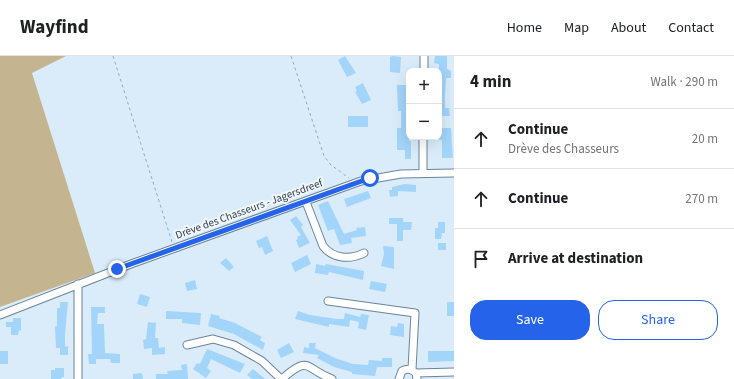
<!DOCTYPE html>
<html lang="en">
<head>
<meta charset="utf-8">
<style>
  body { margin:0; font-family:"Source Sans 3",sans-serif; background:#f6f6f6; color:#202124 }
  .controls { position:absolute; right:12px; top:12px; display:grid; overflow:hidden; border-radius:8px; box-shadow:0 4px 16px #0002 }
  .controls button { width:36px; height:36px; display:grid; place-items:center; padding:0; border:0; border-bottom:1px solid #e0e0e0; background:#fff; color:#202124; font:20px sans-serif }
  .stop { position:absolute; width:12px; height:12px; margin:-9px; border:3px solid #2563eb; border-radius:50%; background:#fff }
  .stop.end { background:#2563eb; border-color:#fff; box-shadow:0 1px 4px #0008 }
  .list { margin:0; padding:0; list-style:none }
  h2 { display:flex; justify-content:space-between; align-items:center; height:52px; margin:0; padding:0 16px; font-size:17px }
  h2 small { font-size:13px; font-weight:400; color:#757577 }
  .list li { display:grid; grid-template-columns:26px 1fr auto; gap:12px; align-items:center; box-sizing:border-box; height:60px; padding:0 16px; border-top:1px solid #e0e0e0 }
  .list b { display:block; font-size:15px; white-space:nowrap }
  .list p { margin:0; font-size:13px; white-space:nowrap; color:#757577 }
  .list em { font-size:13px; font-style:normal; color:#757577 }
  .actions { display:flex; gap:8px; padding:12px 16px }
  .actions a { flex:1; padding:9px 0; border:1px solid #2563eb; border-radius:16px; text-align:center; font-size:14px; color:#2563eb }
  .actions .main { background:#2563eb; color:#fff }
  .icon { flex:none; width:22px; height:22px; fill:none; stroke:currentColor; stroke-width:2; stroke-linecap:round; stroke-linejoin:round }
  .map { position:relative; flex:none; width:454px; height:323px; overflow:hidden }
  header { display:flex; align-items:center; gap:24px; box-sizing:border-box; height:56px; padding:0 20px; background:#fff; border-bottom:1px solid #e0e0e0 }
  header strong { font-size:19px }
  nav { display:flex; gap:22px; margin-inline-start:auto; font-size:14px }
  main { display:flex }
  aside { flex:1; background:#fff }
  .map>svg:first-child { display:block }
  .green { fill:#c4b590 }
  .building { fill:#a3d4fa }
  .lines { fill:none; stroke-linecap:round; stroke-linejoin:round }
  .minor-casing { stroke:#698499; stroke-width:9 }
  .path { stroke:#99a8b5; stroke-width:1; stroke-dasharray:3 3; stroke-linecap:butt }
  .minor { stroke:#fff; stroke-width:7 }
  .route { stroke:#2563eb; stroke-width:5 }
  .labels { text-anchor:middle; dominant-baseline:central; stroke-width:4; stroke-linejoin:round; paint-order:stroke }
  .street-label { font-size:11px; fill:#313d47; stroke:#f1f7fc }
</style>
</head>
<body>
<header>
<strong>Wayfind</strong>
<nav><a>Home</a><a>Map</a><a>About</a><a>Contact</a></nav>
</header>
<main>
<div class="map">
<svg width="454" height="323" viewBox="0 0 454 323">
  <rect width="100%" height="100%" fill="#daecfa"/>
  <path class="green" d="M 0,0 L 66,0 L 32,17 L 95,217 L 0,251 Z"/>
  <path class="building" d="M 345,0 L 356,17 L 347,21 L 338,4 Z
    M 392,0 L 401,1 L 400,17 L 390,16 L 390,1 Z
    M 435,0 L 447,0 L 447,13 L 451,15 L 451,22 L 446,22 L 445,38 L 445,52 L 449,52 L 450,60 L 439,60 L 439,8 L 434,7 Z
    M 363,27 L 371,44 L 362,48 L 355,36 L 357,35 L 355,31 Z
    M 397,29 L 409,29 L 409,85 L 411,85 L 411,103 L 405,103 L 405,94 L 397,94 L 397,72 L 401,72 L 401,55 L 398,55 Z
    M 348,60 L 368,60 L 368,71 L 348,71 Z
    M 439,72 L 451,72 L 453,102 L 442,102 L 442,84 L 439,84 Z
    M 405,128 L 416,129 L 416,136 L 398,135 L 398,140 L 390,141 L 389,134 L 392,134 L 392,131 Z
    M 368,135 L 371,142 L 347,151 L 344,143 Z
    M 328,145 L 344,178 L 357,174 L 356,172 L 365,171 L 366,180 L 351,182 L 352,187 L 340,189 L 334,173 L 328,175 L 318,149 Z
    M 296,160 L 303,169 L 301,171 L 310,187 L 299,192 L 296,184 L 298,183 L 297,181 L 301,179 L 290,164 Z
    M 389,162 L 403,162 L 403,166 L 412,166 L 411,174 L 403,174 L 403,185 L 397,185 L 397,168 L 389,168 Z
    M 438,166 L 445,166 L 445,177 L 442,177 L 441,183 L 435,183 L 435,172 L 438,172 Z
    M 267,180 L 273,195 L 265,199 L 262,191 L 259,192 L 256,185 Z
    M 438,187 L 446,187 L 446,194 L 438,194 Z
    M 383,190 L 394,191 L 394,213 L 381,210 L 384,198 Z
    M 307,199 L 311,208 L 295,216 L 291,207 Z
    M 226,202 L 234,211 L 229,215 L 220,207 Z
    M 316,208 L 325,210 L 326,208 L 364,215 L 363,224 L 329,216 L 328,219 L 315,217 Z
    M 195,224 L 197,233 L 187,235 L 185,227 Z
    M 371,225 L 387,228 L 385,236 L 369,233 Z
    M 140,238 L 150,241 L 147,251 L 137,248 Z
    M 60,246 L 68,246 L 65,278 L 65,291 L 68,290 L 68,299 L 60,299 L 60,292 L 56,292 L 55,270 L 57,270 L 57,252 L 60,252 Z
    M 447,246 L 454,246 L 454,260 L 447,260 Z
    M 91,251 L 105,251 L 105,257 L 98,257 L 97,268 L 104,268 L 105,297 L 120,298 L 120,307 L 111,307 L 110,303 L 96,303 L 96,308 L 89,308 L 88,298 L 92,298 Z
    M 166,255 L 201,257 L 200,269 L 182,267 L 182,263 L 166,263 Z
    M 298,255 L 310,259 L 337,263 L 344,263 L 345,257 L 360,261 L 361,258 L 369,259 L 366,274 L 358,272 L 359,266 L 350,264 L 349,271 L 329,268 L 329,271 L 295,263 Z
    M 211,258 L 220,260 L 219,262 L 235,267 L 262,281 L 260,284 L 265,287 L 263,294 L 234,278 L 208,270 Z
    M 13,262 L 21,262 L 21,275 L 19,274 L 18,279 L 11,279 L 11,271 L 6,271 L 6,266 L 13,266 Z
    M 148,266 L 156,267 L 155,282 L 158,282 L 159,292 L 165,291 L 165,298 L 152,299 L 152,292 L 144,293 L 143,284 L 146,283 Z
    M 398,267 L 404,268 L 404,281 L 390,279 L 391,270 L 397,271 Z
    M 289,287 L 294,296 L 281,302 L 277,294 Z
    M 309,287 L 316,287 L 315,292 L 335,302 L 353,308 L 368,309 L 369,304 L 382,305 L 382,302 L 392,302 L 392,311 L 377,311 L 375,320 L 352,318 L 352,316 L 334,311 L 317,302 L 319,299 L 303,297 L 304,291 L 309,292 Z
    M 207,293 L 245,308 L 240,317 L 211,303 L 207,312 L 211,315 L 206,322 L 193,313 L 197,307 L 200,308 Z
    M 0,295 L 8,295 L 8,308 L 0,308 Z
    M 428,295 L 454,295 L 454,305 L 428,306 Z
    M 187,308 L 188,323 L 156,323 L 156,318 L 168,318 L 167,315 L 182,314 L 181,309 Z
    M 55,312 L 64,312 L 64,321 L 62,321 L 61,323 L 51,323 L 51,314 L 55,314 Z
    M 253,313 L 265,323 L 252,323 L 247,319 Z
    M 142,317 L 143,323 L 133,323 L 133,318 Z"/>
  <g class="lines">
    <defs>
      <path id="minor" d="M 424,0 L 424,15
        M 423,117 L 423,81
        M 306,146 L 323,190 C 333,203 350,204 364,197
        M 78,228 L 78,323
        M 328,245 L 415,257 L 412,313
        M 0,259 L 131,208 L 361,125 L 401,118 L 454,117
        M 187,289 L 213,283 L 234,289 L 262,305 L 281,323
        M 416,317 L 454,316
        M 282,323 C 310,298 305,313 332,323
        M 399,323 L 402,315 C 408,312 411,313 416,317 L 417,323"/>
    </defs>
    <use href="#minor" class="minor-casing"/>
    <path class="path" d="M 113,0 L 172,186
      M 291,0 L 324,100 L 331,109 L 349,122"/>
    <use href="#minor" class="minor"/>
  </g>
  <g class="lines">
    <path class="route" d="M 117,213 L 370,122"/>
  </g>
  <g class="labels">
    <g class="street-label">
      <text transform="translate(249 153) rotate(-20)">Drève des Chasseurs - Jagersdreef</text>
    </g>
  </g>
</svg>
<div class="controls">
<button>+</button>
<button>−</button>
</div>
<div class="stop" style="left:370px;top:122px"></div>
<div class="stop end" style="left:117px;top:213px"></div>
</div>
<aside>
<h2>4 min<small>Walk · 290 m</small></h2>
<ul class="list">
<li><svg class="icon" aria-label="ahead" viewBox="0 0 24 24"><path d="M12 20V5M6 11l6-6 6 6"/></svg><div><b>Continue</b><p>Drève des Chasseurs</p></div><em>20 m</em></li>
<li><svg class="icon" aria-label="ahead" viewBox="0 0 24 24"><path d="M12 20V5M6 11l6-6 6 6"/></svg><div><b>Continue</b></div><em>270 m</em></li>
<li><svg class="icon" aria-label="arrive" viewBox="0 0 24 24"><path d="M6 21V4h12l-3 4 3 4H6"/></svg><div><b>Arrive at destination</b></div></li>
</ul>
<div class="actions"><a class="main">Save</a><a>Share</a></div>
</aside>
</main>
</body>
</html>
